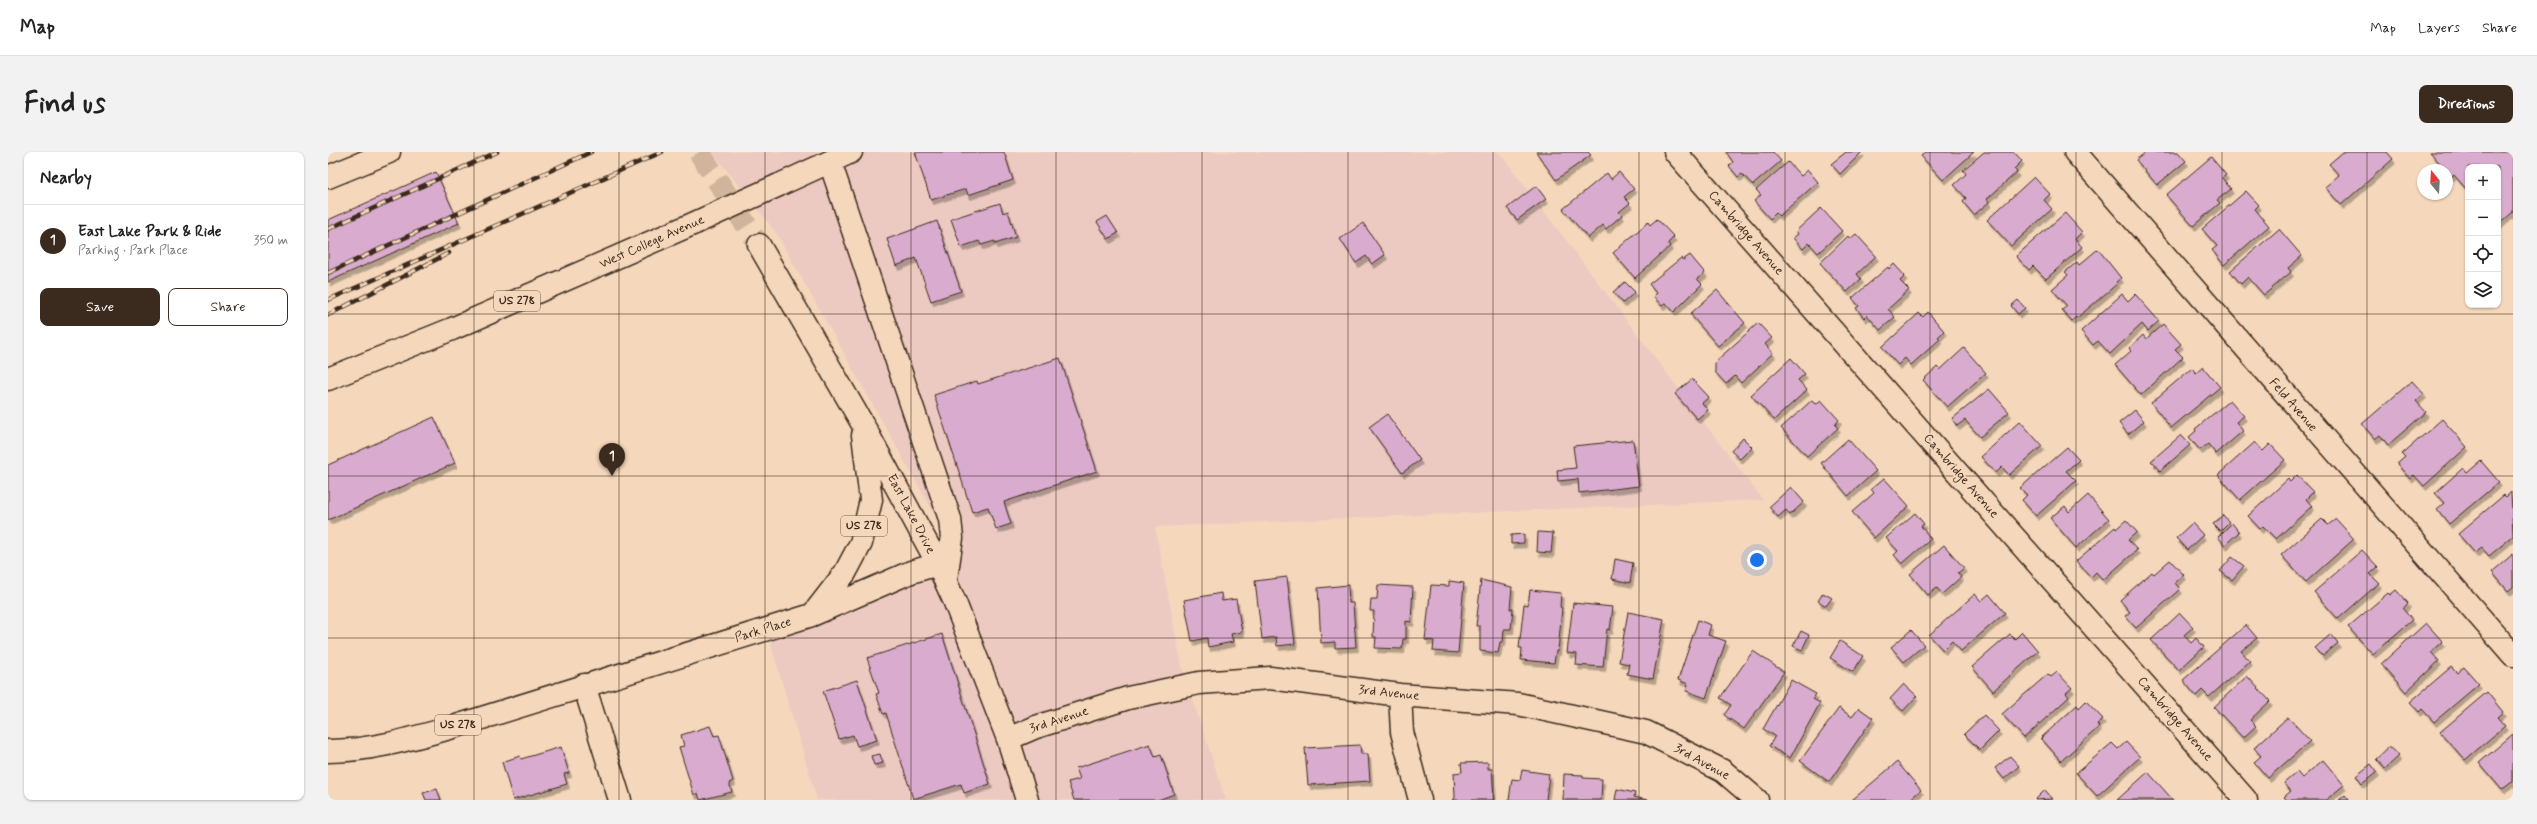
<!DOCTYPE html>
<html lang="en">
<head>
<meta charset="utf-8">
<style>
  body { margin:0; font-family:Mynerve,sans-serif; background:#f2f2f2; color:#222 }
  .controls { position:absolute; right:12px; top:12px; display:grid; overflow:hidden; border-radius:8px; box-shadow:0 1px 3px #0004 }
  .controls button { width:36px; height:36px; display:grid; place-items:center; padding:0; border:0; border-bottom:1px solid #e0e0e0; background:#fff; color:#222; font:20px sans-serif }
  .compass { position:absolute; left:2089px; top:12px; width:36px; height:36px; border-radius:50%; background:#fff; box-shadow:0 1px 3px #0004; rotate:342deg }
  .you { position:absolute; left:1429px; top:408px; width:14px; height:14px; margin:-10px; border:3px solid #fff; border-radius:50%; background:#1a73e8; box-shadow:0 0 0 6px #1a73e833 }
  .badge { display:grid; place-items:center; width:26px; height:26px; border-radius:50%; background:#3b2a1e; color:#fff; font-size:13px; font-weight:700 }
  .pin { position:absolute; translate:-50% -33px; filter:drop-shadow(0 1px 2px #0008) }
  .pin::after { content:''; position:absolute; top:21px; width:14px; height:12px; background:inherit; clip-path:polygon(0 0,100% 0,50% 100%) }
  .list { margin:0; padding:0; list-style:none }
  h2 { display:flex; justify-content:space-between; align-items:center; height:52px; margin:0; padding:0 16px; font-size:17px }
  h2 small { font-size:13px; font-weight:400; color:#767676 }
  .list li { display:grid; grid-template-columns:26px 1fr auto; gap:12px; align-items:center; box-sizing:border-box; height:72px; padding:0 16px; border-top:1px solid #e0e0e0 }
  .list b { display:block; font-size:15px; white-space:nowrap }
  .list p { margin:0; font-size:13px; white-space:nowrap; color:#767676 }
  .list em { font-size:13px; font-style:normal; color:#767676 }
  .actions { display:flex; gap:8px; padding:12px 16px }
  .actions a { flex:1; padding:9px 0; border:1px solid #3b2a1e; border-radius:8px; text-align:center; font-size:14px; color:#3b2a1e }
  .actions .main { background:#3b2a1e; color:#fff }
  .icon { flex:none; width:22px; height:22px; fill:none; stroke:currentColor; stroke-width:2; stroke-linecap:round; stroke-linejoin:round }
  .map { position:relative; flex:none; width:2185px; height:648px; overflow:hidden; border-radius:8px }
  header { display:flex; align-items:center; gap:24px; box-sizing:border-box; height:56px; padding:0 20px; background:#fff; border-bottom:1px solid #e0e0e0 }
  header strong { font-size:19px }
  nav { display:flex; gap:22px; margin-inline-start:auto; font-size:14px }
  .intro { display:flex; align-items:center; justify-content:space-between; box-sizing:border-box; height:96px; padding:0 24px }
  h1 { margin:0; font-size:28px }
  .button { padding:10px 18px; border-radius:8px; background:#3b2a1e; color:#fff; font-size:14px; font-weight:700 }
  main { display:flex; gap:24px; padding:0 24px }
  aside { flex:1; background:#fff; border-radius:8px; box-shadow:0 1px 3px #0004 }
  .map>svg:first-child { display:block }
  .built { fill:#edcac1 }
  .building { fill:#d9abce; stroke:#3b2a1e; filter:url(#shadow) }
  .lines { fill:none; stroke-linecap:round; stroke-linejoin:round }
  .major-tunnel { stroke:#d0b59c; stroke-width:22; stroke-dasharray:22 11; stroke-linecap:butt }
  .minor-casing { stroke:#3b2a1e; stroke-width:25 }
  .major-casing { stroke:#3b2a1e; stroke-width:25 }
  .minor { stroke:#f5d8bb; stroke-width:22 }
  .major { stroke:#f5d8bb; stroke-width:22 }
  .rail-casing { stroke:#3b2a1e; stroke-width:4.5 }
  .rail { stroke:#f5d8bb; stroke-width:3; stroke-dasharray:9; stroke-linecap:butt }
  .major-bridge-casing { stroke:#3b2a1e; stroke-width:25; stroke-linecap:butt }
  .major-bridge { stroke:#f5d8bb; stroke-width:22 }
  .grid { fill:none; stroke:#3b2a1e; stroke-width:1; stroke-opacity:0.55 }
  .labels { text-anchor:middle; dominant-baseline:central; stroke-width:3.5; stroke-linejoin:round; paint-order:stroke }
  .shield { fill:#f5d8bb; stroke:#735e4d; stroke-width:1 }
  .shield-label { font-size:12px; font-weight:bold; fill:#3b2a1e }
  .street-label { font-size:13px; fill:#3b2a1e; stroke:#f5d8bb }
</style>
</head>
<body>
<header>
<strong>Map</strong>
<nav><a>Map</a><a>Layers</a><a>Share</a></nav>
</header>
<div class="intro"><h1>Find us</h1><a class="button">Directions</a></div>
<main>
<aside>
<h2>Nearby<small></small></h2>
<ul class="list">
<li><span class="badge">1</span><div><b>East Lake Park &amp; Ride</b><p>Parking · Park Place</p></div><em>350 m</em></li>
</ul>
<div class="actions"><a class="main">Save</a><a>Share</a></div>
</aside>
<div class="map">
<svg width="2185" height="648" viewBox="0 0 2185 648">
  <defs>
    <filter id="shadow"><feDropShadow dx="2.5" dy="4.5" stdDeviation="0" flood-color="#0004"/></filter>
  </defs>
  <rect width="100%" height="100%" fill="#f5d8bb"/>
  <filter id="ink" filterUnits="userSpaceOnUse"><feTurbulence type="fractalNoise" baseFrequency=".025" numOctaves="2"/><feDisplacementMap in="SourceGraphic" scale="8" xChannelSelector="R" yChannelSelector="G"/><feConvolveMatrix kernelMatrix="1 2 1 2 8 2 1 2 1" color-interpolation-filters="sRGB"/></filter>
  <g filter="url(#ink)">
    <path class="built" d="M 384,0 L 1171,0 L 1435,348 L 827,375 L 854,515 L 898,648 L 489,648 L 437,473 L 630,404 L 447,79 Z"/>
    <path class="building" d="M 587,0 L 676,0 L 685,28 L 640,43 L 638,37 L 603,48 Z
      M 1208,0 L 1260,0 L 1263,3 L 1228,28 Z
      M 1398,0 L 1445,0 L 1453,9 L 1425,33 L 1414,22 L 1410,25 L 1401,14 L 1405,10 Z
      M 1518,0 L 1534,0 L 1512,22 L 1503,12 Z
      M 1598,0 L 1646,0 L 1615,28 L 1593,4 Z
      M 1656,0 L 1686,0 L 1694,9 L 1686,17 L 1689,20 L 1659,47 L 1661,50 L 1646,63 L 1635,50 L 1638,46 L 1626,33 L 1638,22 L 1635,18 Z
      M 1818,0 L 1850,0 L 1858,9 L 1829,33 L 1808,8 Z
      M 2015,0 L 2059,0 L 2065,7 L 2013,53 L 1997,35 L 2011,23 L 2001,12 Z
      M 2102,0 L 2185,0 L 2185,60 L 2170,73 L 2170,15 L 2140,15 L 2140,39 L 2126,23 L 2124,25 Z
      M 1883,5 L 1898,23 L 1894,26 L 1903,37 L 1889,48 L 1892,51 L 1865,74 L 1838,43 Z
      M 1460,10 L 1473,24 L 1480,18 L 1490,30 L 1451,64 L 1448,61 L 1442,67 L 1426,49 L 1433,43 L 1428,38 Z
      M 108,20 L 131,71 L 0,130 L 0,68 Z
      M 1291,20 L 1306,37 L 1296,45 L 1302,51 L 1291,60 L 1294,63 L 1278,77 L 1275,73 L 1260,86 L 1235,57 L 1279,21 L 1283,27 Z
      M 1706,25 L 1722,42 L 1716,48 L 1724,57 L 1683,94 L 1659,68 Z
      M 1208,34 L 1218,47 L 1189,68 L 1179,56 Z
      M 1918,39 L 1931,53 L 1927,57 L 1941,74 L 1896,113 L 1884,98 L 1889,94 L 1874,77 Z
      M 672,51 L 675,61 L 680,59 L 688,85 L 667,92 L 667,89 L 653,93 L 651,89 L 633,95 L 623,67 Z
      M 1493,56 L 1514,79 L 1490,101 L 1481,91 L 1475,97 L 1465,86 L 1470,82 L 1468,79 Z
      M 1737,61 L 1754,80 L 1747,87 L 1754,95 L 1718,127 L 1705,114 L 1701,118 L 1688,104 Z
      M 779,64 L 790,81 L 780,87 L 769,70 Z
      M 1329,67 L 1346,85 L 1340,91 L 1342,94 L 1307,126 L 1285,101 L 1320,70 L 1322,73 Z
      M 609,69 L 633,139 L 603,149 L 588,106 L 568,114 L 559,87 Z
      M 1035,71 L 1057,103 L 1044,112 L 1038,104 L 1028,111 L 1012,87 Z
      M 1951,77 L 1974,104 L 1960,116 L 1963,120 L 1936,143 L 1920,125 L 1913,132 L 1902,119 Z
      M 1528,82 L 1548,104 L 1529,122 L 1533,127 L 1519,140 L 1492,111 L 1520,84 L 1522,87 Z
      M 1770,97 L 1793,126 L 1788,130 L 1790,131 L 1749,166 L 1748,165 L 1744,169 L 1734,158 L 1739,154 L 1724,137 L 1740,123 L 1737,120 L 1749,110 L 1751,113 Z
      M 1362,103 L 1377,121 L 1369,127 L 1374,132 L 1346,160 L 1338,151 L 1334,154 L 1325,144 L 1328,141 L 1321,132 L 1353,106 L 1355,108 Z
      M 1566,112 L 1577,124 L 1572,129 L 1581,138 L 1560,157 L 1567,165 L 1552,178 L 1539,163 L 1536,166 L 1528,156 L 1531,154 L 1524,146 L 1560,115 L 1561,117 Z
      M 1297,130 L 1307,140 L 1295,151 L 1285,140 Z
      M 1389,138 L 1417,171 L 1390,194 L 1362,162 Z
      M 1794,142 L 1800,149 L 1807,142 L 1831,169 L 1820,179 L 1814,172 L 1782,202 L 1770,189 L 1765,193 L 1753,179 Z
      M 1690,148 L 1697,156 L 1690,162 L 1683,154 Z
      M 1600,160 L 1616,179 L 1610,185 L 1612,187 L 1583,213 L 1577,206 L 1570,213 L 1554,195 L 1591,161 L 1595,165 Z
      M 1430,171 L 1444,186 L 1437,192 L 1445,201 L 1413,231 L 1407,224 L 1398,232 L 1387,220 L 1387,210 Z
      M 1835,172 L 1853,192 L 1847,197 L 1855,205 L 1813,243 L 1787,213 L 1803,199 L 1801,196 L 1815,183 L 1818,187 Z
      M 1636,196 L 1658,221 L 1619,255 L 1595,228 L 1609,215 L 1612,218 Z
      M 732,206 L 769,319 L 676,350 L 683,372 L 668,377 L 660,355 L 644,360 L 606,243 L 649,229 L 650,232 Z
      M 1463,206 L 1477,222 L 1470,228 L 1479,238 L 1446,268 L 1423,243 Z
      M 1875,215 L 1892,235 L 1843,276 L 1823,251 L 1864,216 L 1868,221 Z
      M 1364,227 L 1381,245 L 1374,251 L 1380,258 L 1369,267 L 1347,242 Z
      M 2084,229 L 2096,242 L 2088,249 L 2098,260 L 2060,293 L 2052,283 L 2047,287 L 2034,272 Z
      M 1661,237 L 1681,260 L 1652,285 L 1637,268 L 1629,274 L 1624,267 Z
      M 1484,248 L 1488,252 L 1493,248 L 1511,268 L 1507,273 L 1510,276 L 1479,304 L 1453,276 Z
      M 1902,248 L 1916,264 L 1908,270 L 1915,279 L 1888,302 L 1880,292 L 1872,298 L 1861,285 L 1868,279 L 1867,277 Z
      M 1807,258 L 1816,269 L 1800,282 L 1791,271 Z
      M 1059,262 L 1092,308 L 1074,321 L 1041,275 Z
      M 106,265 L 127,311 L 0,368 L 0,313 Z
      M 2114,267 L 2139,295 L 2096,334 L 2086,323 L 2082,327 L 2069,312 L 2077,305 L 2074,302 Z
      M 1692,269 L 1714,294 L 1681,323 L 1674,315 L 1668,321 L 1653,305 Z
      M 1853,283 L 1862,293 L 1832,319 L 1823,309 Z
      M 1415,286 L 1424,295 L 1412,307 L 1403,299 Z
      M 1520,287 L 1548,319 L 1520,344 L 1493,311 Z
      M 1305,288 L 1311,334 L 1251,341 L 1250,327 L 1230,329 L 1229,318 L 1248,316 L 1245,294 Z
      M 1927,290 L 1935,299 L 1942,292 L 1957,308 L 1912,348 L 1890,323 Z
      M 1739,295 L 1751,308 L 1738,319 L 1748,329 L 1708,364 L 1694,348 L 1699,343 L 1692,336 Z
      M 2153,309 L 2171,330 L 2121,372 L 2109,357 L 2116,351 L 2107,341 L 2135,316 L 2139,321 Z
      M 1969,323 L 1985,340 L 1978,347 L 1984,354 L 1948,387 L 1935,374 L 1932,377 L 1920,364 L 1960,327 L 1962,330 Z
      M 1556,326 L 1581,354 L 1546,386 L 1524,360 L 1546,341 L 1543,337 Z
      M 1463,335 L 1476,350 L 1462,363 L 1458,358 L 1450,365 L 1441,355 Z
      M 2183,340 L 2185,384 L 2161,404 L 2154,396 L 2147,401 L 2130,382 L 2176,343 L 2178,345 Z
      M 1760,343 L 1781,367 L 1748,396 L 1722,366 L 1737,354 L 1741,360 Z
      M 1587,361 L 1596,372 L 1593,374 L 1603,387 L 1574,412 L 1566,403 L 1570,399 L 1558,386 Z
      M 1895,363 L 1901,370 L 1892,379 L 1885,372 Z
      M 1994,367 L 2000,373 L 2008,367 L 2026,387 L 1978,430 L 1953,403 Z
      M 1798,368 L 1809,380 L 1800,388 L 1809,398 L 1775,428 L 1768,420 L 1763,425 L 1748,409 L 1787,375 L 1788,377 Z
      M 1864,371 L 1875,383 L 1859,398 L 1848,386 Z
      M 1904,371 L 1911,380 L 1897,393 L 1890,385 Z
      M 1210,380 L 1225,381 L 1223,401 L 1209,400 Z
      M 1196,382 L 1196,391 L 1183,392 L 1183,383 Z
      M 1616,393 L 1636,416 L 1630,421 L 1633,425 L 1614,442 L 1609,436 L 1600,443 L 1582,422 Z
      M 2034,398 L 2050,415 L 2042,422 L 2051,431 L 2010,467 L 1986,440 Z
      M 2185,402 L 2185,435 L 2180,439 L 2164,420 Z
      M 1904,405 L 1916,414 L 1904,428 L 1892,419 Z
      M 1287,407 L 1305,411 L 1302,431 L 1284,427 Z
      M 1842,408 L 1856,423 L 1847,431 L 1852,437 L 1808,476 L 1797,464 L 1802,460 L 1792,448 L 1824,420 L 1826,422 Z
      M 959,425 L 967,492 L 949,494 L 948,485 L 934,487 L 927,429 Z
      M 1153,428 L 1184,435 L 1182,457 L 1185,457 L 1183,477 L 1176,477 L 1175,490 L 1172,490 L 1170,501 L 1152,499 L 1152,474 L 1148,474 Z
      M 1121,429 L 1136,431 L 1130,501 L 1105,499 L 1106,489 L 1097,488 L 1103,433 L 1121,434 Z
      M 1020,433 L 1021,451 L 1025,451 L 1028,495 L 1007,496 L 1007,490 L 993,491 L 990,436 Z
      M 1050,433 L 1085,435 L 1083,470 L 1078,469 L 1078,487 L 1075,487 L 1074,497 L 1047,496 L 1048,485 L 1045,485 L 1046,459 L 1042,459 L 1043,447 L 1049,447 Z
      M 1202,438 L 1233,441 L 1232,455 L 1234,456 L 1230,499 L 1228,499 L 1226,511 L 1193,508 L 1194,496 L 1191,496 L 1196,452 L 1200,453 Z
      M 2068,438 L 2080,451 L 2075,457 L 2084,468 L 2045,502 L 2020,475 L 2060,441 L 2062,443 Z
      M 893,441 L 894,449 L 908,447 L 914,480 L 903,482 L 905,490 L 880,495 L 879,486 L 864,489 L 856,448 Z
      M 1495,441 L 1504,446 L 1498,454 L 1490,449 Z
      M 1647,442 L 1653,449 L 1661,442 L 1677,461 L 1633,499 L 1624,489 L 1615,498 L 1601,483 Z
      M 1245,451 L 1285,455 L 1282,478 L 1279,477 L 1275,515 L 1248,513 L 1249,502 L 1239,501 Z
      M 1300,460 L 1336,467 L 1325,527 L 1299,522 L 1301,512 L 1291,510 Z
      M 1852,461 L 1865,475 L 1856,483 L 1863,491 L 1868,486 L 1876,495 L 1851,518 L 1823,488 Z
      M 1370,468 L 1383,473 L 1380,483 L 1398,489 L 1378,546 L 1358,539 L 1360,532 L 1350,528 Z
      M 2098,471 L 2115,490 L 2103,500 L 2111,509 L 2078,540 L 2053,512 Z
      M 1918,473 L 1929,486 L 1913,499 L 1922,509 L 1881,545 L 1874,538 L 1868,544 L 1855,528 Z
      M 1583,478 L 1596,493 L 1576,510 L 1563,495 Z
      M 1473,479 L 1481,483 L 1474,498 L 1465,494 Z
      M 1694,480 L 1710,499 L 1665,539 L 1644,515 L 1682,482 L 1687,487 Z
      M 614,482 L 662,632 L 636,641 L 633,632 L 585,647 L 558,561 L 555,562 L 548,542 L 551,541 L 539,506 Z
      M 2003,482 L 2010,491 L 1995,504 L 1987,496 Z
      M 1512,489 L 1535,504 L 1525,520 L 1502,506 Z
      M 1425,499 L 1456,520 L 1416,577 L 1396,563 L 1403,553 L 1392,546 Z
      M 2123,515 L 2129,521 L 2136,515 L 2151,532 L 2106,570 L 2094,557 L 2091,560 L 2082,550 Z
      M 1729,520 L 1744,536 L 1738,541 L 1741,545 L 1696,586 L 1674,562 L 1720,522 L 1723,525 Z
      M 1919,524 L 1942,549 L 1922,568 L 1928,574 L 1915,586 L 1886,555 Z
      M 529,528 L 549,588 L 529,594 L 525,583 L 511,587 L 495,539 Z
      M 1463,528 L 1488,542 L 1485,547 L 1492,551 L 1462,606 L 1441,594 L 1447,584 L 1435,577 Z
      M 1576,532 L 1589,544 L 1575,559 L 1562,547 Z
      M 2159,540 L 2175,560 L 2169,565 L 2177,574 L 2137,608 L 2112,580 Z
      M 1758,549 L 1775,567 L 1769,572 L 1771,575 L 1733,609 L 1713,586 L 1749,553 L 1751,556 Z
      M 1511,556 L 1524,565 L 1531,556 L 1545,566 L 1501,630 L 1472,609 Z
      M 1656,563 L 1671,579 L 1652,598 L 1636,582 Z
      M 1960,565 L 1982,589 L 1940,626 L 1926,610 L 1933,604 L 1926,596 Z
      M 382,574 L 386,584 L 391,583 L 405,629 L 401,631 L 404,640 L 372,648 L 370,641 L 366,643 L 351,595 L 356,594 L 353,583 Z
      M 2185,582 L 2185,629 L 2174,638 L 2151,611 Z
      M 1798,590 L 1812,605 L 1769,644 L 1748,621 L 1784,591 L 1790,597 Z
      M 822,592 L 827,605 L 833,603 L 846,642 L 830,648 L 746,648 L 740,630 L 752,627 L 748,616 Z
      M 1032,593 L 1033,602 L 1040,602 L 1042,629 L 980,633 L 977,596 Z
      M 233,595 L 241,621 L 236,622 L 239,632 L 185,648 L 174,610 L 192,604 L 193,607 Z
      M 2061,595 L 2071,604 L 2057,617 L 2048,607 Z
      M 552,602 L 555,611 L 546,613 L 543,604 Z
      M 1682,604 L 1691,614 L 1676,627 L 1667,616 Z
      M 1995,608 L 2016,633 L 1998,648 L 1959,648 L 1956,645 L 1963,639 L 1956,631 L 1969,620 L 1974,626 Z
      M 1160,610 L 1160,617 L 1164,617 L 1166,648 L 1125,648 L 1127,646 L 1126,621 L 1134,620 L 1133,611 Z
      M 1569,610 L 1593,638 L 1581,648 L 1524,648 Z
      M 2043,612 L 2049,620 L 2034,632 L 2028,624 Z
      M 1194,618 L 1221,622 L 1218,648 L 1181,648 L 1184,627 L 1192,628 Z
      M 1820,620 L 1845,648 L 1789,648 Z
      M 1236,622 L 1255,623 L 1255,626 L 1274,627 L 1273,648 L 1235,648 Z
      M 109,637 L 113,648 L 98,648 L 95,641 Z
      M 1289,637 L 1307,641 L 1306,645 L 1320,648 L 1287,648 Z
      M 1717,638 L 1725,647 L 1707,648 Z
      M 2017,643 L 2021,648 L 2011,648 Z"/>
    <g class="lines">
      <path class="major-tunnel" d="M 371,0 L 431,93"/>
      <defs>
        <path id="minor" d="M 1347,0 L 1918,648
          M 1747,0 L 2185,503
          M 502,10 L 622,367 L 624,386 L 618,427
          M 610,413 L 626,448 L 680,587 L 699,648
          M 256,533 L 292,648
          M 1072,543 L 1074,580 L 1092,648
          M 680,587 L 708,575 L 800,546 L 871,531 L 942,526 L 1072,543 L 1190,552 L 1318,580 L 1395,619 L 1429,648"/>
        <path id="major" d="M 0,25 L 61,0
          M 451,33 L 523,0
          M 0,227 L 124,177 L 367,71
          M 486,461 L 517,421 L 533,391 L 543,348 L 535,283
          M 0,599 C 42,599 82,587 122,576 L 484,463 L 583,420 L 610,412 L 534,271 L 431,93"/>
      </defs>
      <use href="#minor" class="minor-casing"/>
      <use href="#major" class="major-casing"/>
      <use href="#minor" class="minor"/>
      <use href="#major" class="major"/>
      <defs>
        <path id="rail" d="M 0,77 L 169,0
          M 0,121 L 263,0
          M 0,148 L 334,0
          M 0,163 L 121,101"/>
      </defs>
      <use href="#rail" class="rail-casing"/>
      <use href="#rail" class="rail"/>
      <defs>
        <path id="major-bridge" d="M 367,71 L 451,33"/>
      </defs>
      <use href="#major-bridge" class="major-bridge-casing"/>
      <use href="#major-bridge" class="major-bridge"/>
    </g>
  </g>
  <path class="grid" d="M 146,0 L 146,648M 291,0 L 291,648M 437,0 L 437,648M 583,0 L 583,648M 728,0 L 728,648M 874,0 L 874,648M 1020,0 L 1020,648M 1165,0 L 1165,648M 1311,0 L 1311,648M 1457,0 L 1457,648M 1602,0 L 1602,648M 1748,0 L 1748,648M 1894,0 L 1894,648M 2039,0 L 2039,648M 0,162 L 2185,162M 0,324 L 2185,324M 0,486 L 2185,486"/>
  <g class="labels">
    <g class="shield">
      <rect x="166" y="139" width="46" height="20" rx="3"/>
      <rect x="513" y="364" width="46" height="20" rx="3"/>
      <rect x="107" y="563" width="46" height="20" rx="3"/>
    </g>
    <g class="shield-label">
      <text x="189" y="149">US 278</text>
      <text x="536" y="374">US 278</text>
      <text x="130" y="573">US 278</text>
    </g>
    <g class="street-label">
      <text transform="translate(1418 81) rotate(49)">Cambridge Avenue</text>
      <text transform="translate(324 90) rotate(-24)">West College Avenue</text>
      <text transform="translate(1965 253) rotate(49)">Feld Avenue</text>
      <text transform="translate(1633 324) rotate(49)">Cambridge Avenue</text>
      <text transform="translate(583 362) rotate(62)">East Lake Drive</text>
      <text transform="translate(435 478) rotate(-17)">Park Place</text>
      <text transform="translate(1061 541) rotate(6)">3rd Avenue</text>
      <text transform="translate(1847 567) rotate(49)">Cambridge Avenue</text>
      <text transform="translate(731 568) rotate(-18)">3rd Avenue</text>
      <text transform="translate(1374 610) rotate(29)">3rd Avenue</text>
    </g>
  </g>
</svg>
<div class="controls">
<button>+</button>
<button>−</button>
<button><svg class="icon" aria-label="locate" viewBox="0 0 24 24"><circle cx="12" cy="12" r="6"/><path d="M12 2v4M12 18v4M2 12h4M18 12h4"/></svg></button>
<button><svg class="icon" aria-label="layers" viewBox="0 0 24 24"><path d="M12 4l9 5-9 5-9-5zM3 14l9 5 9-5"/></svg></button>
</div>
<svg class="compass" viewBox="-18 -18 36 36"><path d="M0-13l5 13h-10z" fill="#e53935"/><path d="M0 13l5-13h-10z" fill="#767676"/></svg>
<div class="you"></div>
<div class="pin badge" style="left:284px;top:324px">1</div>
</div>
</main>
</body>
</html>
